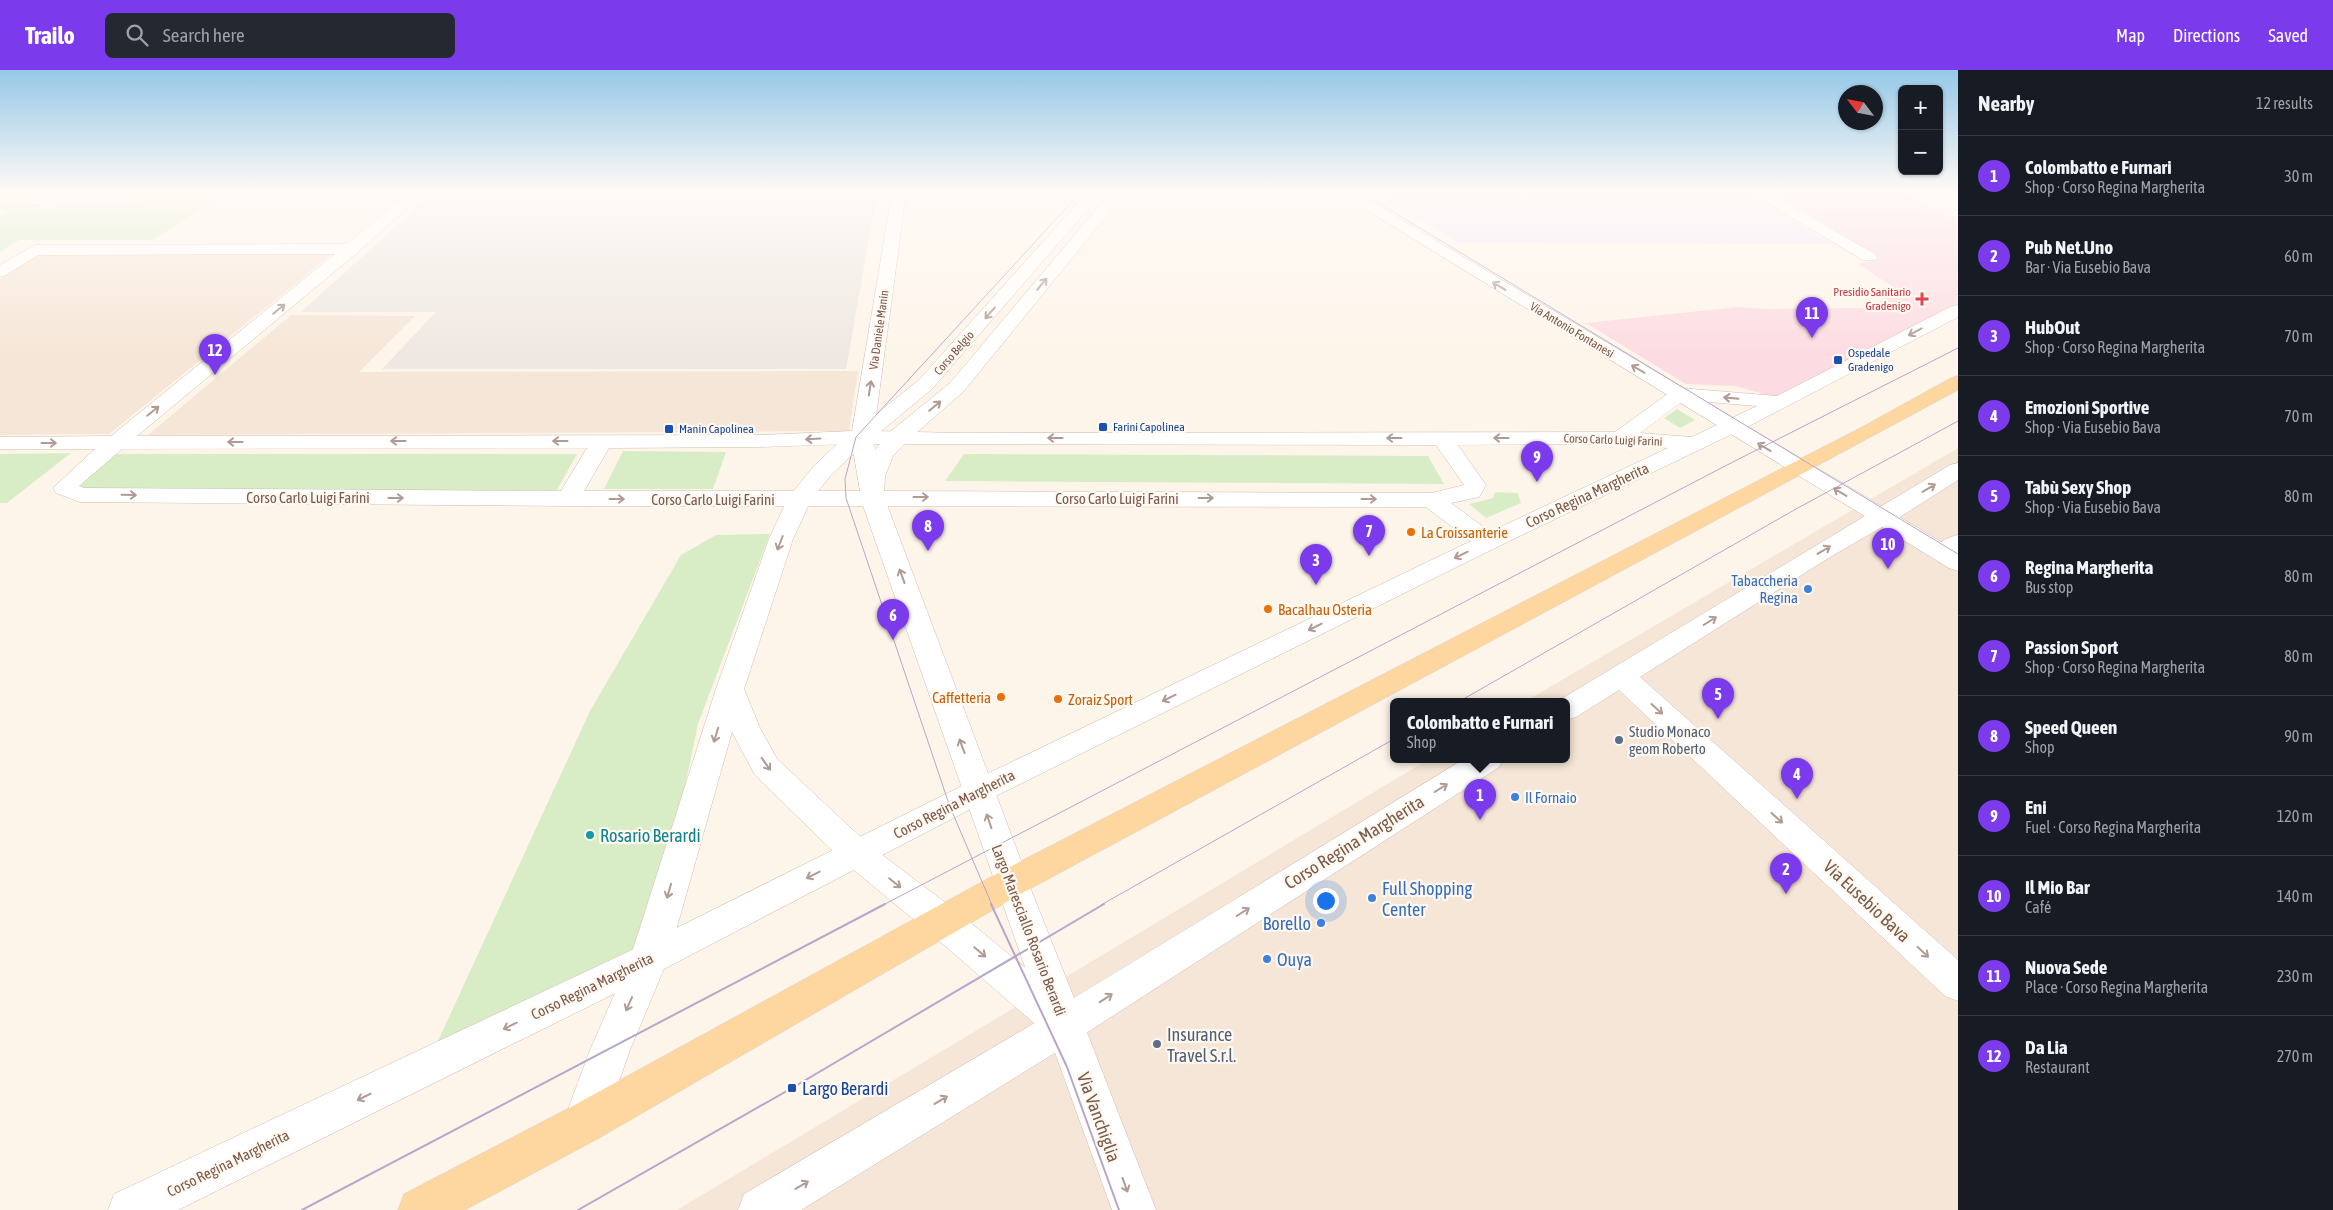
<!DOCTYPE html>
<html lang="en">
<head>
<meta charset="utf-8">
<style>
  body { margin:0; font-family:"Asap Condensed",sans-serif; background:#242831; color:#f1f3f6 }
  .controls { position:absolute; right:15px; top:15px; display:grid; overflow:hidden; border-radius:8px; box-shadow:0 1px 4px #0004 }
  .controls button { width:45px; height:45px; display:grid; place-items:center; padding:0; border:0; border-bottom:1px solid #363941; background:#171b24; color:#f1f3f6; font:25px sans-serif }
  .compass { position:absolute; left:1838px; top:15px; width:45px; height:45px; border-radius:50%; background:#171b24; box-shadow:0 1px 4px #0004; rotate:302deg }
  .you { position:absolute; left:1325px; top:830px; width:18px; height:18px; margin:-12px; border:4px solid #fff; border-radius:50%; background:#1a73e8; box-shadow:0 0 0 8px #1a73e833 }
  .badge { display:grid; place-items:center; width:32px; height:32px; border-radius:50%; background:#7c3aed; color:#fff; font-size:16px; font-weight:700 }
  .pin { position:absolute; translate:-50% -41px; filter:drop-shadow(0 1px 2px #0008) }
  .pin::after { content:''; position:absolute; top:26px; width:18px; height:15px; background:inherit; clip-path:polygon(0 0,100% 0,50% 100%) }
  .popup { position:absolute; left:1390px; top:628px; width:180px; height:65px; box-sizing:border-box; display:grid; place-content:center; border-radius:8px; background:#171b24; filter:drop-shadow(0 1px 4px #0005); font-size:16px; white-space:nowrap; color:#9ea1a6 }
  .popup b { font-size:19px; color:#f1f3f6 }
  .popup::after { content:''; position:absolute; left:50%; top:100%; margin-left:-10px; border:10px solid transparent; border-top-color:#171b24 }
  .list { margin:0; padding:0; list-style:none }
  h2 { display:flex; justify-content:space-between; align-items:center; height:65px; margin:0; padding:0 20px; font-size:21px }
  h2 small { font-size:16px; font-weight:400; color:#9ea1a6 }
  .list li { display:grid; grid-template-columns:32px 1fr auto; gap:15px; align-items:center; box-sizing:border-box; height:80px; padding:0 20px; border-top:1px solid #363941 }
  .list b { display:block; font-size:19px; white-space:nowrap }
  .list p { margin:0; font-size:16px; white-space:nowrap; color:#9ea1a6 }
  .list em { font-size:16px; font-style:normal; color:#9ea1a6 }
  .icon { flex:none; width:28px; height:28px; fill:none; stroke:currentColor; stroke-width:2; stroke-linecap:round; stroke-linejoin:round }
  .map { position:relative; flex:none; width:1958px; height:1140px; overflow:hidden }
  header { display:flex; align-items:center; gap:30px; box-sizing:border-box; height:70px; padding:0 25px; background:#7c3aed; color:#fff }
  header strong { font-size:24px }
  nav { display:flex; gap:28px; margin-inline-start:auto; font-size:18px }
  .search { width:350px; height:45px; background:#242831; display:flex; align-items:center; gap:12px; box-sizing:border-box; padding:0 18px; border-radius:8px; color:#9ea1a6; font-size:19px }
  main { display:flex }
  aside { flex:1; background:#171b24 }
  .map>svg:first-child { display:block }
  .residential { fill:#f6e6d7 }
  .industrial { fill:#efe8e2 }
  .education { fill:#f2e6fa }
  .medical { fill:#fcdce2 }
  .green { fill:#d8edc6 }
  .lines { fill:none; stroke-linecap:round; stroke-linejoin:round }
  .minor-casing { stroke:#d2bbae; stroke-width:1 }
  .tertiary-casing { stroke:#d2bbae; stroke-width:1 }
  .secondary-casing { stroke:#d7bead; stroke-width:1 }
  .primary-casing { stroke:#dad1cd; stroke-width:1 }
  .minor { fill:#fff; fill-rule:evenodd }
  .tertiary { fill:#fff; fill-rule:evenodd }
  .secondary { fill:#fff; fill-rule:evenodd }
  .primary { fill:#fed7a0; fill-rule:evenodd }
  .tram-far1 { stroke:#b7a6ca; stroke-width:1 }
  .tram { stroke:#b7a6ca; stroke-width:2 }
  .oneway { stroke:#b09b93 }
  .health-dot { fill:#e0444e; stroke:#fff9f1; stroke-width:2 }
  .transit-dot { fill:#1a4fb4; stroke:#fff9f1; stroke-width:2 }
  .food-dot { fill:#e8710a; stroke:#fff9f1; stroke-width:2 }
  .shop-dot { fill:#3f7fe0; stroke:#fff9f1; stroke-width:2 }
  .service-dot { fill:#5c6f8a; stroke:#fff9f1; stroke-width:2 }
  .culture-dot { fill:#0f9aa8; stroke:#fff9f1; stroke-width:2 }
  .labels { text-anchor:middle; dominant-baseline:central; stroke-width:4.5; stroke-linejoin:round; paint-order:stroke }
  .far-health-label { font-size:12px; fill:#be3a42; stroke:#fff9f1; text-anchor:end }
  .far-street-label { font-size:12px; fill:#7b594b; stroke:#fff9f1 }
  .far-transit-label { font-size:12px; fill:#164399; stroke:#fff9f1; text-anchor:start }
  .street-label { font-size:15px; fill:#7b594b; stroke:#fff9f1 }
  .food-label { font-size:15px; fill:#c56008; stroke:#fff9f1; text-anchor:start }
  .shop-label { font-size:15px; fill:#366cbe; stroke:#fff9f1; text-anchor:end }
  .service-label { font-size:15px; fill:#4e5e75; stroke:#fff9f1; text-anchor:start }
  .near-culture-label { font-size:18px; fill:#0d838f; stroke:#fff9f1; text-anchor:start }
  .near-street-label { font-size:18px; fill:#7b594b; stroke:#fff9f1 }
  .near-shop-label { font-size:18px; fill:#366cbe; stroke:#fff9f1; text-anchor:start }
  .near-service-label { font-size:18px; fill:#4e5e75; stroke:#fff9f1; text-anchor:start }
  .near-transit-label { font-size:18px; fill:#164399; stroke:#fff9f1; text-anchor:start }
</style>
</head>
<body>
<header>
<strong>Trailo</strong>
<div class="search"><svg class="icon" aria-label="search" viewBox="0 0 24 24"><circle cx="10" cy="10" r="6"/><path d="M15 15l6 6"/></svg>Search here</div>
<nav><a>Map</a><a>Directions</a><a>Saved</a></nav>
</header>
<main>
<div class="map">
<svg width="1958" height="1140" viewBox="0 0 1958 1140">
  <rect width="100%" height="100%" fill="#fef5ea"/>
  <path class="residential" d="M 39,183 L 332,184 L 109,364 L 0,365 L 0,209 Z
    M 291,245 L 415,246 L 359,302 L 858,301 L 849,361 L 148,365 Z
    M 1958,378 L 1958,1140 L 677,1140 L 1429,689 L 1566,689 L 1566,631 L 1526,631 Z"/>
  <path class="industrial" d="M 433,123 L 877,123 L 846,299 L 382,299 L 436,242 L 301,242 Z"/>
  <path class="education" d="M 1374,123 L 1747,123 L 1832,174 L 1459,173 Z"/>
  <path class="medical" d="M 1775,123 L 1903,123 L 1958,151 L 1958,235 L 1774,327 L 1735,316 L 1686,314 L 1586,253 L 1738,237 L 1765,239 L 1865,238 L 1901,222 L 1858,194 L 1878,188 Z"/>
  <path class="green" d="M 141,129 L 218,129 L 153,170 L 19,170 L 0,182 L 0,146 L 11,143 L 0,138 L 0,134 L 43,134 L 31,138 C 43,144 52,136 65,135 C 89,134 120,141 141,129 Z
    M 1677,339 L 1695,350 L 1680,358 L 1664,348 Z
    M 623,381 L 726,382 L 713,419 L 604,419 Z
    M 71,383 L 7,433 L 0,433 L 0,384 Z
    M 114,384 L 577,384 L 557,420 L 71,421 Z
    M 964,384 L 1428,386 L 1444,414 L 945,411 Z
    M 1495,422 L 1518,423 L 1521,433 L 1486,448 L 1469,434 L 1493,428 Z
    M 770,464 L 698,654 L 649,889 L 426,997 L 590,641 L 681,485 L 716,465 Z"/>
  <g class="lines">
    <defs>
      <path id="minor" d="M 408,123 L 424,123 L 358,182 L 137,366 L 760,365 L 852,361 L 892,123 L 906,123 L 874,361 L 958,363 L 1615,362 L 1673,320 L 1680,318 L 1777,326 L 1952,236 L 1958,235 L 1958,247 L 1749,356 L 1497,477 L 990,729 L 662,900 L 178,1140 L 108,1140 L 114,1124 L 636,878 L 968,713 L 1471,471 L 1426,437 L 568,436 L 80,432 L 56,423 L 53,418 L 95,379 L 0,379 L 0,367 L 111,366 L 335,184 L 38,185 L 6,205 L 0,207 L 0,195 L 35,175 L 347,174 ZM 1684,330 L 1757,336 L 1692,367 L 1640,363 ZM 852,374 L 860,421 L 584,421 L 609,378 L 760,377 ZM 874,374 L 1436,375 L 1464,415 L 1432,423 L 883,421 ZM 1620,374 L 1668,378 L 1490,462 L 1451,433 L 1479,427 L 1486,415 L 1458,375 ZM 587,378 L 561,421 L 84,418 L 79,416 L 122,379 Z
        M 1751,123 L 1768,123 L 1875,184 L 1877,187 L 1875,190 L 1863,190 Z
        M 1958,393 L 1958,410 L 1903,445 L 1830,487 L 1640,607 L 1958,890 L 1958,931 L 1945,926 L 1619,620 L 1576,647 L 1566,650 L 1566,631 L 1558,631 L 1950,395 Z
        M 1958,465 L 1958,483 L 1942,490 L 1933,488 L 1930,483 C 1936,474 1947,467 1958,465 Z
        M 1464,689 L 1504,689 L 1499,697 L 1066,976 L 801,1140 L 738,1140 L 744,1124 L 1043,948 L 995,812 L 1000,802 L 1012,798 L 1024,802 L 1074,928 Z"/>
      <path id="tertiary" d="M 1339,123 L 1356,123 L 1958,482 L 1958,501 L 1949,498 Z
        M 942,836 L 955,840 L 1079,942 L 1156,1140 L 1112,1140 L 1049,966 L 929,862 L 924,851 L 929,840 Z"/>
      <path id="secondary" d="M 1087,123 L 1102,123 L 932,319 L 850,387 L 830,406 L 811,430 L 793,469 L 744,619 L 760,658 L 777,689 L 868,774 L 955,840 L 960,851 L 955,862 L 942,866 L 929,862 L 844,792 L 755,705 L 732,662 L 668,889 L 630,980 L 599,1068 L 584,1074 L 569,1068 L 563,1053 L 590,980 L 630,889 L 716,619 L 769,469 L 788,428 L 814,396 L 834,377 L 918,311 Z
        M 1110,123 L 1125,123 L 964,321 L 906,372 L 893,386 L 885,406 L 884,427 L 1029,812 L 1024,822 L 1012,826 L 1000,822 L 995,812 L 860,427 L 863,406 L 875,380 L 890,362 L 950,313 Z"/>
      <path id="primary" d="M 1958,306 L 1958,320 L 1024,822 L 599,1068 L 465,1140 L 398,1140 L 404,1124 L 569,1038 L 1000,802 L 1864,356 L 1951,308 Z"/>
    </defs>
    <use href="#minor" class="minor-casing"/>
    <use href="#tertiary" class="tertiary-casing"/>
    <use href="#secondary" class="secondary-casing"/>
    <use href="#primary" class="primary-casing"/>
    <use href="#minor" class="minor"/>
    <use href="#tertiary" class="tertiary"/>
    <use href="#secondary" class="secondary"/>
    <use href="#primary" class="primary"/>
    <path class="tram-far1" d="M 1362,123 L 1958,484
      M 1460,631 L 1796,439 L 1958,351
      M 883,835 L 1727,395 L 1958,278
      M 992,835 L 950,737 L 846,428 L 845,409 L 856,367 L 1080,123
      M 1101,835 L 1394,669"/>
    <path class="tram" d="M 991,834 L 1067,997 L 1119,1140
      M 302,1140 L 885,834
      M 578,1140 L 792,1018 L 1104,834"/>
  </g>
  <defs><path id="oneway-shaft" d="M-6 0H5M1.5-3L5.5 0L1.5 3" fill="none" stroke-width="1.6" stroke-linecap="round" stroke-linejoin="round" transform="scale(1.25)"/></defs>
  <g class="oneway">
    <use href="#oneway-shaft" transform="translate(1042 214) rotate(-50)"/>
    <use href="#oneway-shaft" transform="translate(1499 216) rotate(-149)"/>
    <use href="#oneway-shaft" transform="translate(279 239) rotate(-39)"/>
    <use href="#oneway-shaft" transform="translate(990 243) rotate(131)"/>
    <use href="#oneway-shaft" transform="translate(1915 262) rotate(152)"/>
    <use href="#oneway-shaft" transform="translate(1638 299) rotate(-150)"/>
    <use href="#oneway-shaft" transform="translate(870 318) rotate(-81)"/>
    <use href="#oneway-shaft" transform="translate(1731 328) rotate(-175)"/>
    <use href="#oneway-shaft" transform="translate(935 336) rotate(-40)"/>
    <use href="#oneway-shaft" transform="translate(153 341) rotate(-39)"/>
    <use href="#oneway-shaft" transform="translate(1055 368) rotate(180)"/>
    <use href="#oneway-shaft" transform="translate(1394 368) rotate(180)"/>
    <use href="#oneway-shaft" transform="translate(1501 368) rotate(-180)"/>
    <use href="#oneway-shaft" transform="translate(813 369) rotate(177)"/>
    <use href="#oneway-shaft" transform="translate(398 371) rotate(180)"/>
    <use href="#oneway-shaft" transform="translate(560 371) rotate(180)"/>
    <use href="#oneway-shaft" transform="translate(235 372) rotate(180)"/>
    <use href="#oneway-shaft" transform="translate(49 373)"/>
    <use href="#oneway-shaft" transform="translate(1764 377) rotate(-149)"/>
    <use href="#oneway-shaft" transform="translate(1929 418) rotate(-31)"/>
    <use href="#oneway-shaft" transform="translate(1840 422) rotate(-149)"/>
    <use href="#oneway-shaft" transform="translate(129 425) rotate(1)"/>
    <use href="#oneway-shaft" transform="translate(921 427)"/>
    <use href="#oneway-shaft" transform="translate(396 428)"/>
    <use href="#oneway-shaft" transform="translate(1206 428)"/>
    <use href="#oneway-shaft" transform="translate(617 429)"/>
    <use href="#oneway-shaft" transform="translate(1369 429)"/>
    <use href="#oneway-shaft" transform="translate(780 473) rotate(111)"/>
    <use href="#oneway-shaft" transform="translate(1824 480) rotate(-31)"/>
    <use href="#oneway-shaft" transform="translate(1461 485) rotate(154)"/>
    <use href="#oneway-shaft" transform="translate(902 506) rotate(-110)"/>
    <use href="#oneway-shaft" transform="translate(1710 551) rotate(-32)"/>
    <use href="#oneway-shaft" transform="translate(1315 557) rotate(154)"/>
    <use href="#oneway-shaft" transform="translate(1169 628) rotate(154)"/>
    <use href="#oneway-shaft" transform="translate(1657 639) rotate(42)"/>
    <use href="#oneway-shaft" transform="translate(716 665) rotate(107)"/>
    <use href="#oneway-shaft" transform="translate(962 676) rotate(-110)"/>
    <use href="#oneway-shaft" transform="translate(766 694) rotate(55)"/>
    <use href="#oneway-shaft" transform="translate(1441 718) rotate(-32)"/>
    <use href="#oneway-shaft" transform="translate(1777 748) rotate(42)"/>
    <use href="#oneway-shaft" transform="translate(989 751) rotate(-109)"/>
    <use href="#oneway-shaft" transform="translate(813 805) rotate(153)"/>
    <use href="#oneway-shaft" transform="translate(895 813) rotate(39)"/>
    <use href="#oneway-shaft" transform="translate(669 821) rotate(106)"/>
    <use href="#oneway-shaft" transform="translate(1243 842) rotate(-32)"/>
    <use href="#oneway-shaft" transform="translate(980 882) rotate(40)"/>
    <use href="#oneway-shaft" transform="translate(1923 882) rotate(43)"/>
    <use href="#oneway-shaft" transform="translate(1106 928) rotate(-33)"/>
    <use href="#oneway-shaft" transform="translate(629 934) rotate(114)"/>
    <use href="#oneway-shaft" transform="translate(510 956) rotate(154)"/>
    <use href="#oneway-shaft" transform="translate(364 1027) rotate(154)"/>
    <use href="#oneway-shaft" transform="translate(941 1030) rotate(-31)"/>
    <use href="#oneway-shaft" transform="translate(802 1115) rotate(-31)"/>
    <use href="#oneway-shaft" transform="translate(1125 1115) rotate(70)"/>
  </g>
  <linearGradient id="sky" x2="0" y2="1"><stop stop-color="#96c8e8"/><stop offset="0.43" stop-color="#fffaf6"/><stop offset="1" stop-color="#fffaf6" stop-opacity="0"/></linearGradient>
  <rect width="1958" height="283" fill="url(#sky)"/>
  <path class="health-dot" d="M1919.5 221.5h5v5h5v5h-5v5h-5v-5h-5v-5h5z"/>
  <g class="transit-dot">
    <rect x="1833" y="285" width="10" height="10" rx="2.5"/>
    <rect x="1098" y="352" width="10" height="10" rx="2.5"/>
    <rect x="664" y="354" width="10" height="10" rx="2.5"/>
    <rect x="787" y="1013" width="10" height="10" rx="2.5"/>
  </g>
  <g class="food-dot">
    <circle cx="1411" cy="462" r="5"/>
    <circle cx="1268" cy="539" r="5"/>
    <circle cx="1001" cy="627" r="5"/>
    <circle cx="1058" cy="629" r="5"/>
  </g>
  <g class="shop-dot">
    <circle cx="1808" cy="519" r="5"/>
    <circle cx="1515" cy="727" r="5"/>
    <circle cx="1372" cy="828" r="5"/>
    <circle cx="1321" cy="853" r="5"/>
    <circle cx="1267" cy="889" r="5"/>
  </g>
  <g class="service-dot">
    <circle cx="1619" cy="670" r="5"/>
    <circle cx="1157" cy="974" r="5"/>
  </g>
  <circle class="culture-dot" cx="590" cy="765" r="5"/>
  <g class="labels">
    <g class="far-health-label">
      <text x="1911" y="222">Presidio Sanitario<tspan x="1911" dy="14">Gradenigo</tspan></text>
    </g>
    <g class="far-street-label">
      <text transform="translate(879 260) rotate(-82)">Via Daniele Manin</text>
      <text transform="translate(1572 260) rotate(31)">Via Antonio Fontanesi</text>
      <text transform="translate(954 283) rotate(-49)">Corso Belgio</text>
      <text transform="translate(1613 370) rotate(2)">Corso Carlo Luigi Farini</text>
    </g>
    <g class="far-transit-label">
      <text x="1848" y="283">Ospedale<tspan x="1848" dy="14">Gradenigo</tspan></text>
      <text x="1113" y="357">Farini Capolinea</text>
      <text x="679" y="359">Manin Capolinea</text>
    </g>
    <g class="street-label">
      <text transform="translate(1587 425) rotate(-25)">Corso Regina Margherita</text>
      <text x="308" y="427">Corso Carlo Luigi Farini</text>
      <text x="1117" y="428">Corso Carlo Luigi Farini</text>
      <text x="713" y="429">Corso Carlo Luigi Farini</text>
      <text transform="translate(954 734) rotate(-27)">Corso Regina Margherita</text>
      <text transform="translate(1029 860) rotate(69)">Largo Maresciallo Rosario Berardi</text>
      <text transform="translate(592 916) rotate(-26)">Corso Regina Margherita</text>
      <text transform="translate(228 1093) rotate(-26)">Corso Regina Margherita</text>
    </g>
    <g class="food-label">
      <text x="1421" y="462">La Croissanterie</text>
      <text x="1278" y="539">Bacalhau Osteria</text>
      <text x="991" y="627" text-anchor="end">Caffetteria</text>
      <text x="1068" y="629">Zoraiz Sport</text>
    </g>
    <g class="shop-label">
      <text x="1798" y="510">Tabaccheria<tspan x="1798" dy="17">Regina</tspan></text>
      <text x="1525" y="727" text-anchor="start">Il Fornaio</text>
    </g>
    <g class="service-label">
      <text x="1629" y="661">Studio Monaco<tspan x="1629" dy="17">geom Roberto</tspan></text>
    </g>
    <g class="near-culture-label">
      <text x="600" y="765">Rosario Berardi</text>
    </g>
    <g class="near-street-label">
      <text transform="translate(1354 772) rotate(-32)">Corso Regina Margherita</text>
      <text transform="translate(1867 831) rotate(43)">Via Eusebio Bava</text>
      <text transform="translate(1099 1047) rotate(70)">Via Vanchiglia</text>
    </g>
    <g class="near-shop-label">
      <text x="1382" y="818">Full Shopping<tspan x="1382" dy="21">Center</tspan></text>
      <text x="1311" y="853" text-anchor="end">Borello</text>
      <text x="1277" y="889">Ouya</text>
    </g>
    <g class="near-service-label">
      <text x="1167" y="964">Insurance<tspan x="1167" dy="21">Travel S.r.l.</tspan></text>
    </g>
    <g class="near-transit-label">
      <text x="802" y="1018">Largo Berardi</text>
    </g>
  </g>
</svg>
<div class="controls">
<button>+</button>
<button>−</button>
</div>
<svg class="compass" viewBox="-18 -18 36 36"><path d="M0-13l5 13h-10z" fill="#e53935"/><path d="M0 13l5-13h-10z" fill="#9ea1a6"/></svg>
<div class="you"></div>
<div class="pin badge" style="left:1480px;top:750px">1</div>
<div class="popup"><b>Colombatto e Furnari</b>Shop</div>
<div class="pin badge" style="left:1786px;top:824px">2</div>
<div class="pin badge" style="left:1316px;top:515px">3</div>
<div class="pin badge" style="left:1797px;top:729px">4</div>
<div class="pin badge" style="left:1718px;top:649px">5</div>
<div class="pin badge" style="left:893px;top:570px">6</div>
<div class="pin badge" style="left:1369px;top:486px">7</div>
<div class="pin badge" style="left:928px;top:481px">8</div>
<div class="pin badge" style="left:1537px;top:412px">9</div>
<div class="pin badge" style="left:1888px;top:499px">10</div>
<div class="pin badge" style="left:1812px;top:268px">11</div>
<div class="pin badge" style="left:215px;top:305px">12</div>
</div>
<aside>
<h2>Nearby<small>12 results</small></h2>
<ul class="list">
<li><span class="badge">1</span><div><b>Colombatto e Furnari</b><p>Shop · Corso Regina Margherita</p></div><em>30 m</em></li>
<li><span class="badge">2</span><div><b>Pub Net.Uno</b><p>Bar · Via Eusebio Bava</p></div><em>60 m</em></li>
<li><span class="badge">3</span><div><b>HubOut</b><p>Shop · Corso Regina Margherita</p></div><em>70 m</em></li>
<li><span class="badge">4</span><div><b>Emozioni Sportive</b><p>Shop · Via Eusebio Bava</p></div><em>70 m</em></li>
<li><span class="badge">5</span><div><b>Tabù Sexy Shop</b><p>Shop · Via Eusebio Bava</p></div><em>80 m</em></li>
<li><span class="badge">6</span><div><b>Regina Margherita</b><p>Bus stop</p></div><em>80 m</em></li>
<li><span class="badge">7</span><div><b>Passion Sport</b><p>Shop · Corso Regina Margherita</p></div><em>80 m</em></li>
<li><span class="badge">8</span><div><b>Speed Queen</b><p>Shop</p></div><em>90 m</em></li>
<li><span class="badge">9</span><div><b>Eni</b><p>Fuel · Corso Regina Margherita</p></div><em>120 m</em></li>
<li><span class="badge">10</span><div><b>Il Mio Bar</b><p>Café</p></div><em>140 m</em></li>
<li><span class="badge">11</span><div><b>Nuova Sede</b><p>Place · Corso Regina Margherita</p></div><em>230 m</em></li>
<li><span class="badge">12</span><div><b>Da Lia</b><p>Restaurant</p></div><em>270 m</em></li>
</ul>
</aside>
</main>
</body>
</html>
